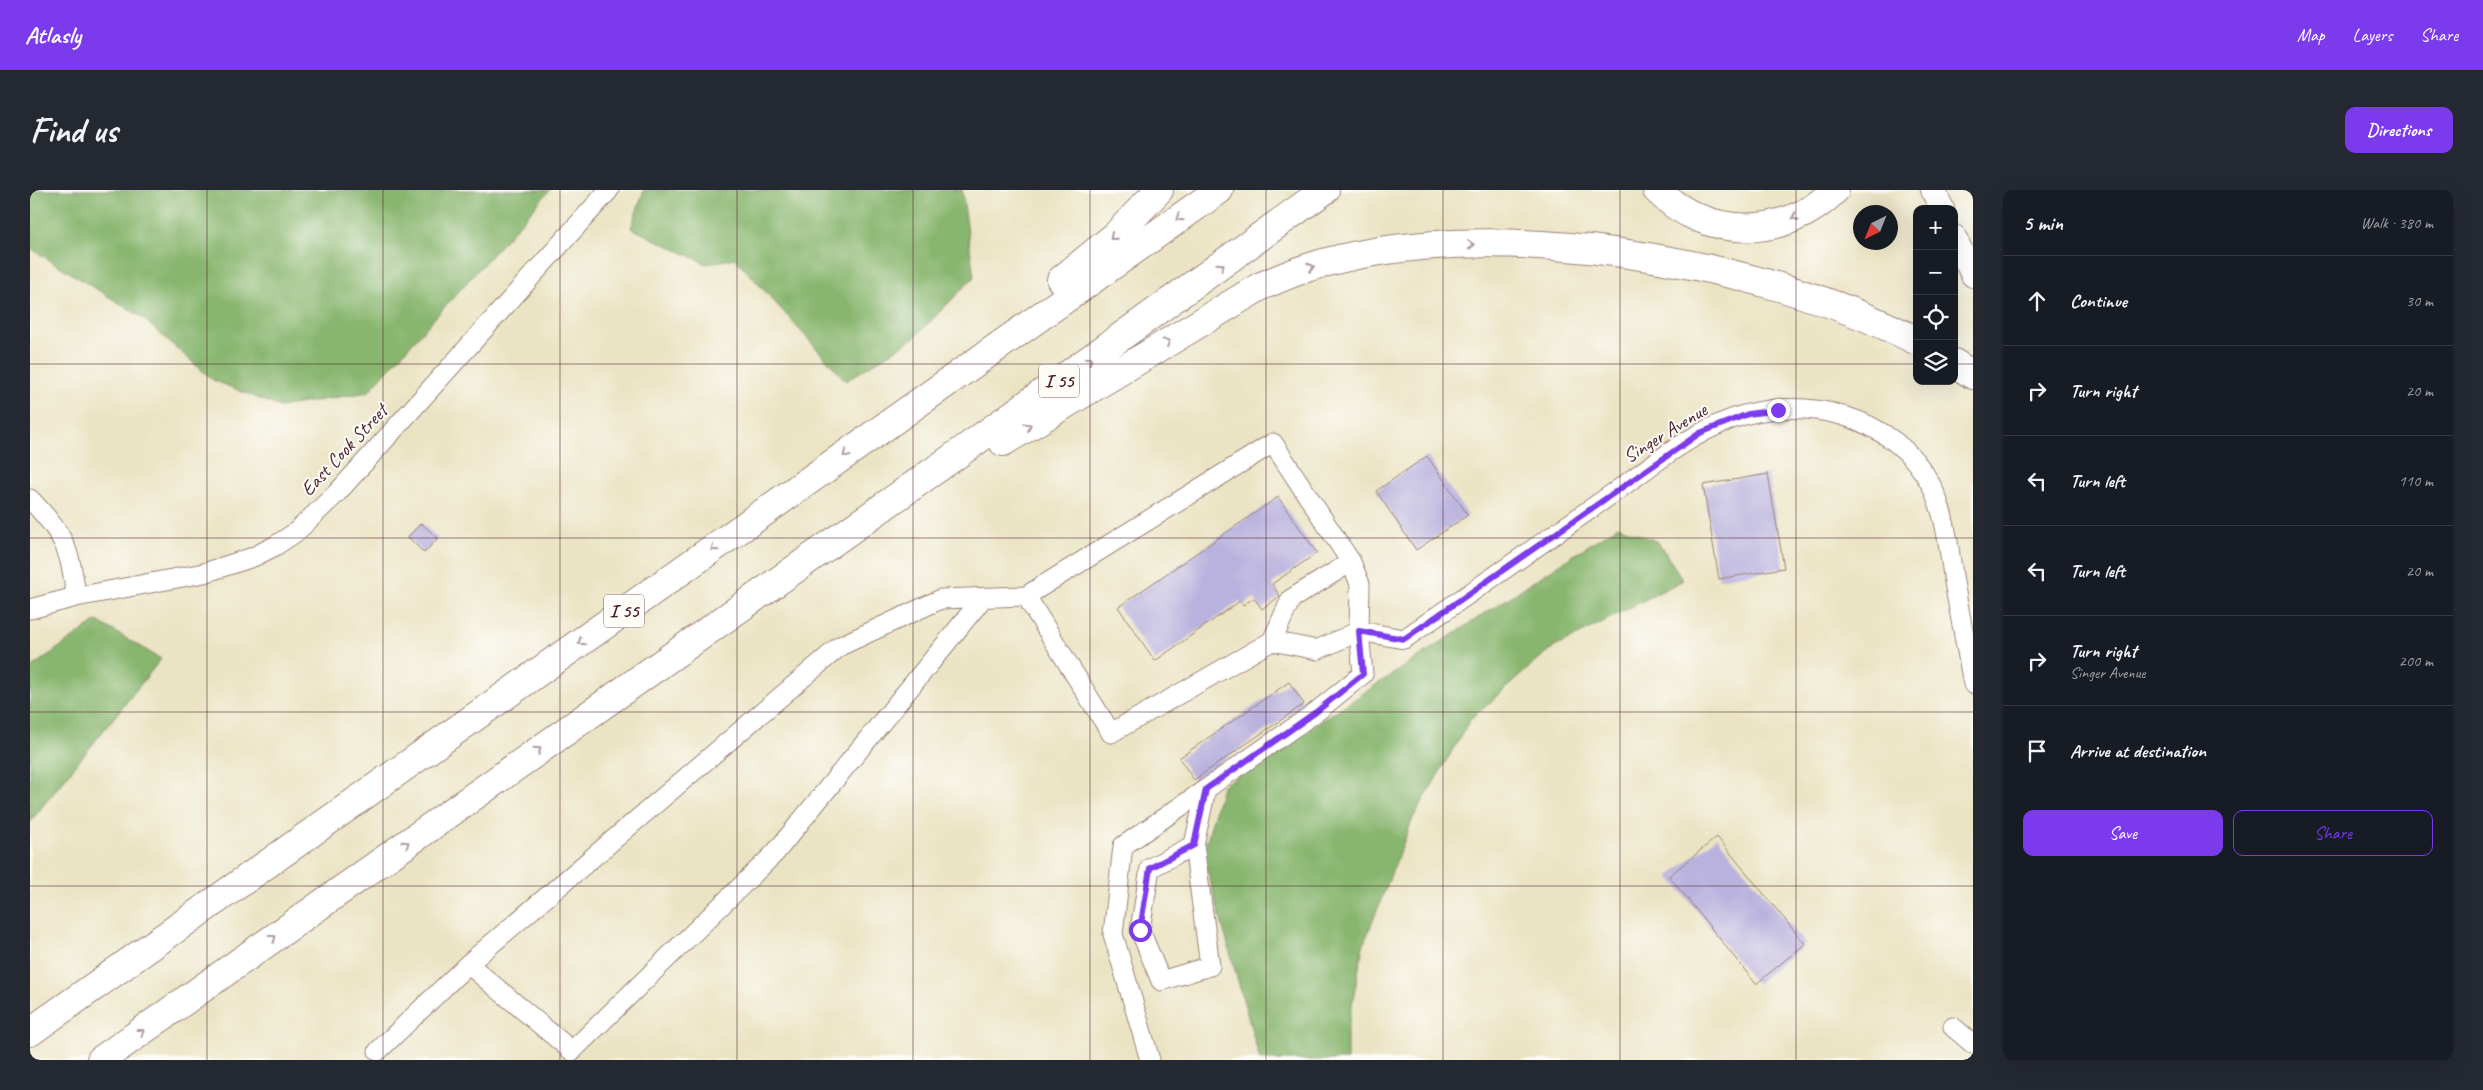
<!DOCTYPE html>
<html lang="en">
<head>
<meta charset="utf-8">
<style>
  body { margin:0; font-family:Caveat,sans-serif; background:#242831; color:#f1f3f6 }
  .controls { position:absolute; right:15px; top:15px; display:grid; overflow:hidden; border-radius:10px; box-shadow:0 5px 20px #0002 }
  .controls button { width:45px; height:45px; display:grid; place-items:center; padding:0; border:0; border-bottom:1px solid #363941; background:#171b24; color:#f1f3f6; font:25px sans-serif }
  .compass { position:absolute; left:1823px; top:15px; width:45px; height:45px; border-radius:50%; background:#171b24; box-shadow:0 5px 20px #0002; rotate:223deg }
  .stop { position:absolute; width:15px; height:15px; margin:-11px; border:4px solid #7c3aed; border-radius:50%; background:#fff }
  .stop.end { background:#7c3aed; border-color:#fff; box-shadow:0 1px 5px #0008 }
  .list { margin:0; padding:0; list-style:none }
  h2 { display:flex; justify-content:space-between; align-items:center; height:65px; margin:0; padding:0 20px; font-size:21px }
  h2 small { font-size:16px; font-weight:400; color:#9ea1a6 }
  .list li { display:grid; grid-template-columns:32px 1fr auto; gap:15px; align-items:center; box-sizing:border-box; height:90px; padding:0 20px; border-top:1px solid #363941 }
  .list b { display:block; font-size:19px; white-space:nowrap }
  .list p { margin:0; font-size:16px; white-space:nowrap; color:#9ea1a6 }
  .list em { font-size:16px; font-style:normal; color:#9ea1a6 }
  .actions { display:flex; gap:10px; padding:15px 20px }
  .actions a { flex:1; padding:11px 0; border:1px solid #7c3aed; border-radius:10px; text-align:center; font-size:18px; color:#7c3aed }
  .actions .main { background:#7c3aed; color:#fff }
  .icon { flex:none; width:28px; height:28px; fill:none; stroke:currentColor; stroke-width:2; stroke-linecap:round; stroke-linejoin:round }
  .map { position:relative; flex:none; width:1943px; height:870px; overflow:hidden; border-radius:10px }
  header { display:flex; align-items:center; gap:30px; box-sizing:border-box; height:70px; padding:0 25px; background:#7c3aed; color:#fff }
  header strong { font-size:24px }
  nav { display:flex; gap:28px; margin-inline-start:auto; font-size:18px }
  .intro { display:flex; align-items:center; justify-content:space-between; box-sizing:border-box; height:120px; padding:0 30px }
  h1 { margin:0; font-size:35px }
  .button { padding:12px 22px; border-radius:10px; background:#7c3aed; color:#fff; font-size:18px; font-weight:700 }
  main { display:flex; gap:30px; padding:0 30px }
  aside { flex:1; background:#171b24; border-radius:10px; box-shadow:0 5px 20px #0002 }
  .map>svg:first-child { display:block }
  .forest { fill:#88b66e; stroke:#696a4c }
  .building { fill:#bab2de }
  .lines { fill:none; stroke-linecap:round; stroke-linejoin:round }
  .minor-casing { stroke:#9a8278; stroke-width:21 }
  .major-casing { stroke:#9a8278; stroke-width:26 }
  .highway-casing { stroke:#9a8278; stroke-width:30 }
  .minor { stroke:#fff; stroke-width:19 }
  .major { stroke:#fff; stroke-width:24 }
  .highway { stroke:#fff; stroke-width:28 }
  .oneway { stroke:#ae9aa0 }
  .route { stroke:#7c3aed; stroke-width:6 }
  .grid { fill:none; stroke:#4a1f2b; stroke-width:1; stroke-opacity:0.55 }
  .labels { text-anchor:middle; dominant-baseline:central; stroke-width:4; stroke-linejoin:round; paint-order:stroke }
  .shield { fill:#fdfcf7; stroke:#806168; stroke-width:1 }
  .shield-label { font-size:19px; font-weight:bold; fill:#4a1f2b }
  .street-label { font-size:20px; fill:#4a1f2b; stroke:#fdfcf7 }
</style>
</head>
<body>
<header>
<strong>Atlasly</strong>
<nav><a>Map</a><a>Layers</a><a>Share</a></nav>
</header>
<div class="intro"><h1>Find us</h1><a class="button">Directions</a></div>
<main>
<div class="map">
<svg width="1943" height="870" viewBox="0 0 1943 870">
  <rect width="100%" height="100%" fill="#fdfcf7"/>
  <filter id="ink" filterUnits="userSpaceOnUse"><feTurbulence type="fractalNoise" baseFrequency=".02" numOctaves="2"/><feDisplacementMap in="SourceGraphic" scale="10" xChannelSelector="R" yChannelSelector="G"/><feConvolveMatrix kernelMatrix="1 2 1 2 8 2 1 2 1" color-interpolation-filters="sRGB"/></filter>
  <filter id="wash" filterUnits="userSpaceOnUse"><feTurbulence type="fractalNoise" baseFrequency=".0096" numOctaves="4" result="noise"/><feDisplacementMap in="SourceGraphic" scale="20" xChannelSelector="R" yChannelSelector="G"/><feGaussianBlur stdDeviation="1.12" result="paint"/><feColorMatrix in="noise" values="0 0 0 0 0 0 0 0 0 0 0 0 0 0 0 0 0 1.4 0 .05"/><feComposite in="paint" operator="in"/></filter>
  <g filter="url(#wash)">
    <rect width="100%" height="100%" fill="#ebe4c4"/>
    <path class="forest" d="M 0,0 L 520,0 L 338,202 L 250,217 L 183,190 L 110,126 L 0,58 Z
      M 614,0 L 932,0 L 944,87 L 885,147 L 816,191 L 705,68 L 677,74 L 601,38 Z
      M 1588,336 L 1628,352 L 1653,390 L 1519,460 L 1440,530 L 1383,628 L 1333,756 L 1317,842 L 1317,870 L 1230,870 L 1173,665 L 1192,596 Z
      M 67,431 L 131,469 L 0,632 L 0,478 Z"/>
    <g id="blocks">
      <path class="building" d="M 1397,266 L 1438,325 L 1386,360 L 1346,301 Z
        M 1738,284 L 1754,378 L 1689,389 L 1673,295 Z
        M 1248,307 L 1287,363 L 1242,394 L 1250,406 L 1232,419 L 1224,408 L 1213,415 L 1210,411 L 1125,471 L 1088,417 Z
        M 391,333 L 408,348 L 394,363 L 378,347 Z
        M 1259,492 L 1274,514 L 1164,590 L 1149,568 Z
        M 1687,647 L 1775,754 L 1726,794 L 1639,686 Z"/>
    </g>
  </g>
  <g filter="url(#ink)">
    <use href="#blocks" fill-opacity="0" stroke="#9a8278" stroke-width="1"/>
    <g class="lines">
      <defs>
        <path id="minor" d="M 0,309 C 33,343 41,359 46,407
          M 0,419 L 46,407 L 174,383 L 223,367 L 245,356 L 266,342 L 307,303 L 579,0
          M 1329,441 L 1374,449 C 1443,401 1511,354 1579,306 C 1618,279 1657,245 1702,229 C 1772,203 1865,225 1901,295 C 1916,324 1919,360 1924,392 C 1930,426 1937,460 1943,494
          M 1242,451 L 1261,409 L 1321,372
          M 1164,655 L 1120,678 L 1110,740 L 1131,791 L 1180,776 L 1164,655 L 1176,599 L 1286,522 L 1333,484 L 1329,441 L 1330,394 L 1321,372 L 1243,253 L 996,406 L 1081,543 L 1242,451 L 1287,460 L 1329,441
          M 438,774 L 542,861 L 745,663 L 953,408
          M 1923,837 L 1943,854
          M 348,861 L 438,774 L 810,456 L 911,409 L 996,406
          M 1120,870 L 1083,744 L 1093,656 L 1176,599"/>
        <path id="major" d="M 1903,0 L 1912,19
          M 1924,47 L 1943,85"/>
        <path id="highway" d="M 1627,0 C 1676,49 1755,51 1805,0
          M 1031,90 L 1086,45 L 1129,0
          M 1924,173 L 1943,185
          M 973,252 L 1231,96 C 1246,90 1261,83 1277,78 C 1452,22 1726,68 1887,151
          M 0,842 L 1189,0
          M 71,870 L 932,261 L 1295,0"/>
      </defs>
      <use href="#minor" class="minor-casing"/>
      <use href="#major" class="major-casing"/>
      <use href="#highway" class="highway-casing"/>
      <use href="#minor" class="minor"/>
      <use href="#major" class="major"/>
      <use href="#highway" class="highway"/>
    </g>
    <defs><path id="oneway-chevron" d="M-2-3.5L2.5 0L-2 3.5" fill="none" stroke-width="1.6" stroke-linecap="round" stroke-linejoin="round" transform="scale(1.25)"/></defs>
    <g class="oneway">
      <use href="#oneway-chevron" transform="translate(1765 27) rotate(155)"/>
      <use href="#oneway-chevron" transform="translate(1149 28) rotate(145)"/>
      <use href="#oneway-chevron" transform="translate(1083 47) rotate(139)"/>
      <use href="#oneway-chevron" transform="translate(1441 55) rotate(-2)"/>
      <use href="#oneway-chevron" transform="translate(1191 76) rotate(-35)"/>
      <use href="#oneway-chevron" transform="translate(1281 77) rotate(-16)"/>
      <use href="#oneway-chevron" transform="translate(1137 152) rotate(-31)"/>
      <use href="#oneway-chevron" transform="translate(1059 170) rotate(-36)"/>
      <use href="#oneway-chevron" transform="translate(998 236) rotate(-31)"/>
      <use href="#oneway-chevron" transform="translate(816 264) rotate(145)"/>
      <use href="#oneway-chevron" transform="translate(684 358) rotate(145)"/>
      <use href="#oneway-chevron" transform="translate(551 452) rotate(145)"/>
      <use href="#oneway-chevron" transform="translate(508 560) rotate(-35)"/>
      <use href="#oneway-chevron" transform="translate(376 654) rotate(-35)"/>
      <use href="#oneway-chevron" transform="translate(243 748) rotate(-35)"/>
      <use href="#oneway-chevron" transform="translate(111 842) rotate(-35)"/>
    </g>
  </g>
  <g class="lines" filter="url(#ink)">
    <path class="route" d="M 1110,740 L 1120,678 L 1164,655 L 1176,599 L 1286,522 L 1333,484 L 1329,441 L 1374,449 L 1670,243 L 1718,224 L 1748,220"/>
  </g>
  <path class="grid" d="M 177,0 L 177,870M 353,0 L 353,870M 530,0 L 530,870M 707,0 L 707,870M 883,0 L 883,870M 1060,0 L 1060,870M 1236,0 L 1236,870M 1413,0 L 1413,870M 1590,0 L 1590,870M 1766,0 L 1766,870M 0,174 L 1887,174M 1924,174 L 1943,174M 0,348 L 1943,348M 0,522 L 1943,522M 0,696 L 1943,696"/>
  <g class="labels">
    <g class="shield">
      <rect x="1009" y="174.5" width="40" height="33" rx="4"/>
      <rect x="574" y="404.5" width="40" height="33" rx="4"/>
    </g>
    <g class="shield-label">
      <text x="1029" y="191">I 55</text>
      <text x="594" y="421">I 55</text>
    </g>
    <g class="street-label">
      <text transform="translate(1635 243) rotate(-32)">Singer Avenue</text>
      <text transform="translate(314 260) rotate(-47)">East Cook Street</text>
    </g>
  </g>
</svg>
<div class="controls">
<button>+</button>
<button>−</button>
<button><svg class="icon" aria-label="locate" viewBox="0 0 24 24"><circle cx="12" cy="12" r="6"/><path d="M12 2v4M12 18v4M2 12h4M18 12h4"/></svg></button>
<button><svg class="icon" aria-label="layers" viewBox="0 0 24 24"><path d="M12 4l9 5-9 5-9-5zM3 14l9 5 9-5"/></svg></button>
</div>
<svg class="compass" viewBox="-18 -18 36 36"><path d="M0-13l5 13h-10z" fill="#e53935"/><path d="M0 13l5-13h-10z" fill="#9ea1a6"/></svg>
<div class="stop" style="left:1110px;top:740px"></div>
<div class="stop end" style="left:1748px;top:220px"></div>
</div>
<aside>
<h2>5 min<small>Walk · 380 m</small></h2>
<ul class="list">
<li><svg class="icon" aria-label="ahead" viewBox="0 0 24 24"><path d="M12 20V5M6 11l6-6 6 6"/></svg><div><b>Continue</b></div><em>30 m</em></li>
<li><svg class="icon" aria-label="right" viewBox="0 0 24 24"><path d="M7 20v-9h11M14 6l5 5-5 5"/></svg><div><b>Turn right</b></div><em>20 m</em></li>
<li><svg class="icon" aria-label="left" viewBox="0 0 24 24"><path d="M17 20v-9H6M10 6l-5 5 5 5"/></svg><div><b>Turn left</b></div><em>110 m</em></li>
<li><svg class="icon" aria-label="left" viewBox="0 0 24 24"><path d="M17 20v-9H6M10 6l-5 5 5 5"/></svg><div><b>Turn left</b></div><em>20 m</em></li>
<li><svg class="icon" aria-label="right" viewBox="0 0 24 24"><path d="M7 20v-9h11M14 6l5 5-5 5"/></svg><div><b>Turn right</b><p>Singer Avenue</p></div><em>200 m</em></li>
<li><svg class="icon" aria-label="arrive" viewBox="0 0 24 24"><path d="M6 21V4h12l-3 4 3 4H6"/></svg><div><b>Arrive at destination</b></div></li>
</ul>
<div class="actions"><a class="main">Save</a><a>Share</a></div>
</aside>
</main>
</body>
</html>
